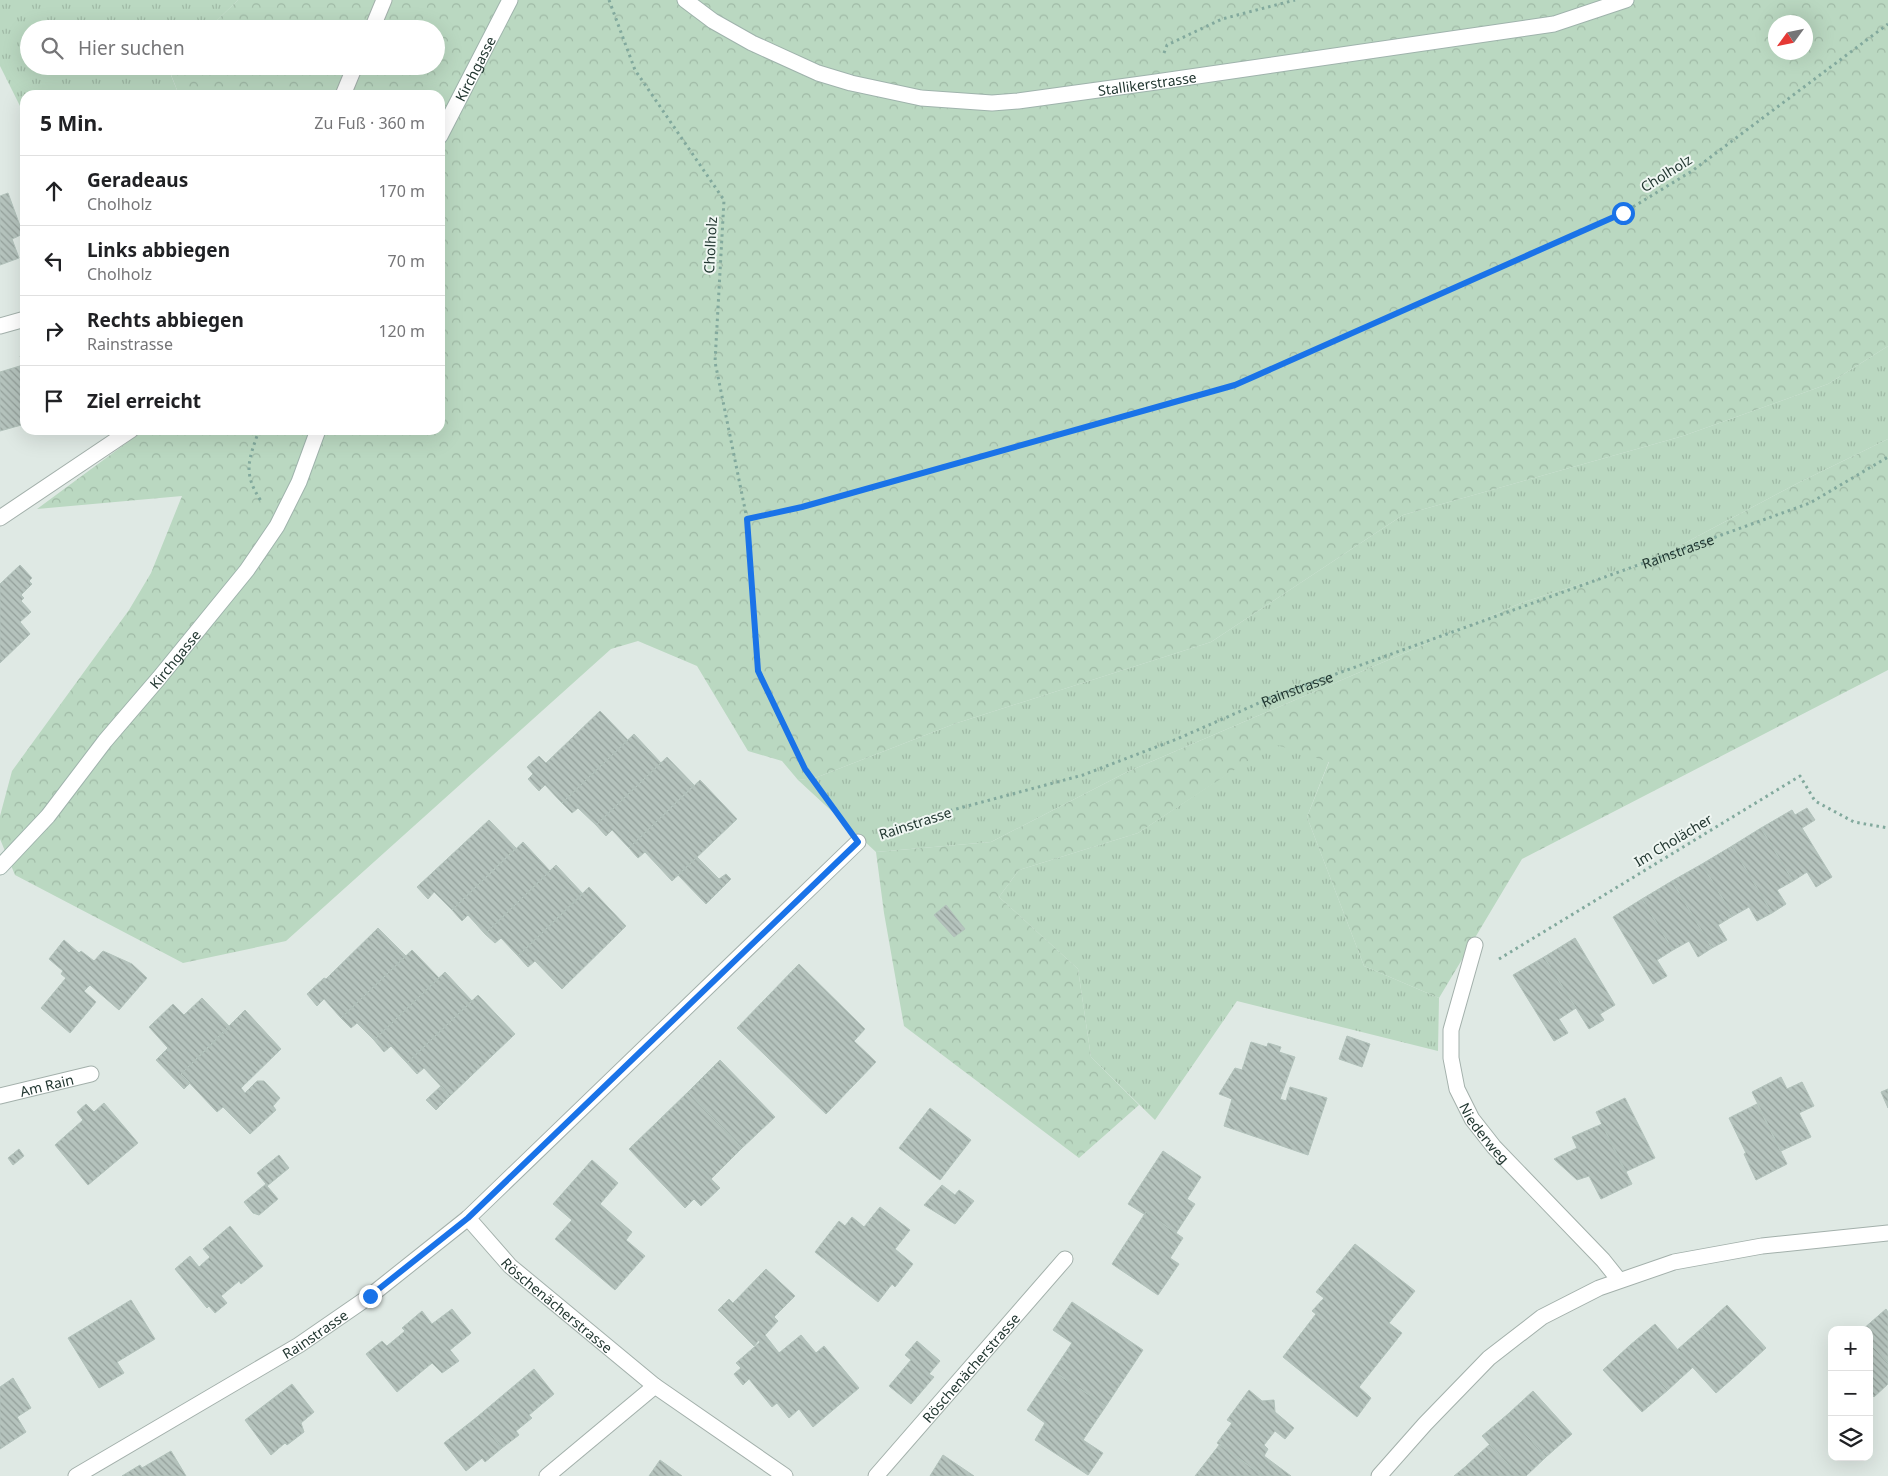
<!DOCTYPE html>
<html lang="de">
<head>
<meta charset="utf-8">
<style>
  body { margin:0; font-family:"Noto Sans",sans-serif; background:#f2f2f2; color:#202124 }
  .controls { position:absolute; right:15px; bottom:15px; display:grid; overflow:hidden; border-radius:10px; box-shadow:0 5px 20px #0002 }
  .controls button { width:45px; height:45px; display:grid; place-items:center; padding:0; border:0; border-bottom:1px solid #e0e0e0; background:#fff; color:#202124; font:25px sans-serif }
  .compass { position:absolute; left:1768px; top:15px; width:45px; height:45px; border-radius:50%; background:#fff; box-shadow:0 5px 20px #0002; rotate:237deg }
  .stop { position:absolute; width:15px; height:15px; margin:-11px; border:4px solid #1a73e8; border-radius:50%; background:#fff }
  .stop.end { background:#1a73e8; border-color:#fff; box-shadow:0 1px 5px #0008 }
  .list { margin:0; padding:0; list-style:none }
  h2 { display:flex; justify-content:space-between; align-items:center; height:65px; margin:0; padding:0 20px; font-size:21px }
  h2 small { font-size:16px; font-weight:400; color:#757577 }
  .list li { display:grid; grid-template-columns:32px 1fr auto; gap:15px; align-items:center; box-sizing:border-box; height:70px; padding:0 20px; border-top:1px solid #e0e0e0 }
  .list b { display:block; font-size:19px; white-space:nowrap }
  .list p { margin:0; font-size:16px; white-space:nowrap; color:#757577 }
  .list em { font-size:16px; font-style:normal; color:#757577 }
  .icon { flex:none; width:28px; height:28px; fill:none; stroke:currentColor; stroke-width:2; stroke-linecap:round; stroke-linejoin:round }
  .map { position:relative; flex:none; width:1888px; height:1476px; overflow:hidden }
  .search { position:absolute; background:#fff; box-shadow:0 5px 20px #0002; left:20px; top:20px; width:425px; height:55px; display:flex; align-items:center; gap:12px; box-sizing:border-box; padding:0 18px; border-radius:28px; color:#757577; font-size:19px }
  .panel { position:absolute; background:#fff; box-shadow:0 5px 20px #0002; left:20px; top:90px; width:425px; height:345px; border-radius:15px }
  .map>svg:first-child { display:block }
  .grass { fill:url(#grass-tufts) }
  .forest { fill:url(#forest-crowns); fill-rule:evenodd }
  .building { fill:url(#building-back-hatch); stroke:#b2c2bb }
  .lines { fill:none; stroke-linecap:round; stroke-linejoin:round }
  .lane-casing { stroke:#a3b0ab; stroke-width:17 }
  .street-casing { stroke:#a3b0ab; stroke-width:17 }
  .secondary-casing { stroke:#9fb3ac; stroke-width:17 }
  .path { stroke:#82a99d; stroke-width:3; stroke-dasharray:2.5 4; stroke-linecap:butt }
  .lane { stroke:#fff; stroke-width:15 }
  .street { stroke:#fff; stroke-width:15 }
  .secondary { stroke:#fff; stroke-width:15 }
  .route { stroke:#1a73e8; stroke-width:6 }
  .labels { text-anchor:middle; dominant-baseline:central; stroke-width:4; stroke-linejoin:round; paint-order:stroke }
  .street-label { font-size:14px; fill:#223731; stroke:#eff6f2 }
</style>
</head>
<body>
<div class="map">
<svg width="1888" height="1476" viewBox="0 0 1888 1476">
  <defs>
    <pattern id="grass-tufts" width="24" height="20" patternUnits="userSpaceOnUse" patternTransform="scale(1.25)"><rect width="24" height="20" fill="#bad8c1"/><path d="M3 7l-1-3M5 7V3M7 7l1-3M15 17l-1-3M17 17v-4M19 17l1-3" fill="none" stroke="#a0baa6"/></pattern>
    <pattern id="forest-crowns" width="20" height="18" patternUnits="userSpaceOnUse" patternTransform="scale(1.25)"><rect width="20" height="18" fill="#bad8c1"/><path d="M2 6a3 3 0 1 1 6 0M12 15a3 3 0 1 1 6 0" fill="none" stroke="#a0baa6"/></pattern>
    <pattern id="building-back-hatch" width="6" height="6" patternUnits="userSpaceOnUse" patternTransform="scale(1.25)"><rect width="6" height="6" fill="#b5c3bd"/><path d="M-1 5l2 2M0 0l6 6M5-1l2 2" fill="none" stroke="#939f9a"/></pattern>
  </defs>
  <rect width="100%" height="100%" fill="#dfe9e4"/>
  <path class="grass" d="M 0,0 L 238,0 L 208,29 L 29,29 L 29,66 L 169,66 L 168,68 L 179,95 L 25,95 L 25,116 L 0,66 Z
    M 1888,346 L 1888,439 L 1798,483 L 1649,562 L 1521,603 L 1127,772 L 991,842 L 876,852 L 798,780 L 815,778 L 954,724 L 1211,642 L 1403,515 L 1683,436 L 1828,384 Z
    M 1274,743 L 1329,761 L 1307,817 L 1364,966 L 1439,998 L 1438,1051 L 1237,1001 L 1155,1120 L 1091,1057 L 1078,969 L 999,897 L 1019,870 L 1138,833 Z"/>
  <path class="forest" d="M 238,0 L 1888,0 L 1888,346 L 1828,384 L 1683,436 L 1403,515 L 1211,642 L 954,724 L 815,778 L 798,780 L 782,761 L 748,751 L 697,666 L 638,641 L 611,649 L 286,941 L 183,963 L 15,875 L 0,839 L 0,816 L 12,771 L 129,610 L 151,573 L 182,496 L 37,509 L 144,430 L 440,430 L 440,95 L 179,95 L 168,67 L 436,66 L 436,29 L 208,29 ZM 1776,22 L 1806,22 L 1806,52 L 1776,52 Z
    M 1888,439 L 1888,670 L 1522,859 L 1439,998 L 1364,966 L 1307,817 L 1329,762 L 1274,744 L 1138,833 L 1019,870 L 999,897 L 1078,969 L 1091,1057 L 1139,1105 L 1079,1158 L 904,1026 L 884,913 L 876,852 L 991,842 L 1127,772 L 1521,603 L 1649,562 L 1798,483 Z"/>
  <path class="building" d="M 8,193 L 23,234 L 12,239 L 19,258 L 0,265 L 0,196 Z
    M 25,355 L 25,399 L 23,399 L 25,407 L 25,424 L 0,431 L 0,372 L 23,365 L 20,356 Z
    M 20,565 L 32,578 L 29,581 L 32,584 L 21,595 L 24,598 L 21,601 L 31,612 L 20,622 L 30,634 L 0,663 L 0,584 Z
    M 600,711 L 628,740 L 562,803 L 545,785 L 539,791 L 528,779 L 533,774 L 527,767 L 539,756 L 546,763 Z
    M 634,734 L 661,763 L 596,825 L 578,808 L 572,813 L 562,803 Z
    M 667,757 L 694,785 L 629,848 L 612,830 L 606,836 L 596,825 Z
    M 700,780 L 737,819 L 672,881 L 645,852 L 638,858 L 629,848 Z
    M 1807,808 L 1815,820 L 1802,828 L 1832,877 L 1816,887 L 1807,872 L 1793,881 L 1761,828 L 1792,810 L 1795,815 Z
    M 489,820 L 516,848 L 452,910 L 434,892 L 428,899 L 417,887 Z
    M 1761,828 L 1793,881 L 1777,890 L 1786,904 L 1772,913 L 1732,846 Z
    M 523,842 L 550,871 L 485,934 L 468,915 L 462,921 L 452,910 Z
    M 1732,846 L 1772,913 L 1757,921 L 1749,907 L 1733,916 L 1702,864 Z
    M 697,857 L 719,879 L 726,874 L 731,879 L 706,904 L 678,875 Z
    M 1702,864 L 1733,916 L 1718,925 L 1727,940 L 1712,948 L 1672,881 Z
    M 556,865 L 583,894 L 518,956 L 501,938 L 495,943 L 485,934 Z
    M 1672,881 L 1712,948 L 1698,957 L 1689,941 L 1673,950 L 1642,899 Z
    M 589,887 L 626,926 L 562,989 L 535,961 L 528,967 L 518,956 Z
    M 1642,899 L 1673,950 L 1657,960 L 1667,976 L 1653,984 L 1613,917 Z
    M 946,905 L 965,929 L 954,937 L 934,915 Z
    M 378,928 L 406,956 L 341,1018 L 324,999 L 317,1006 L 307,994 L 324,978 L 326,979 Z
    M 1575,938 L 1615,1005 L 1600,1014 L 1604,1020 L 1589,1029 L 1544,957 Z
    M 64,940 L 79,953 L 81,951 L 94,961 L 103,951 L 132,964 L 147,978 L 119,1010 L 90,985 L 84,991 L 96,1002 L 70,1033 L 41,1008 L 66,978 L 61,974 L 63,971 L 49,959 Z
    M 412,950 L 439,978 L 374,1040 L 357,1023 L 351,1028 L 341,1018 Z
    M 1544,957 L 1576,1008 L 1559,1019 L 1568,1033 L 1554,1041 L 1513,975 Z
    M 799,964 L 865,1029 L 854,1041 L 876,1062 L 826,1114 L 737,1028 Z
    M 445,972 L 472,1001 L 407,1063 L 391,1046 L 384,1052 L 374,1040 Z
    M 478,995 L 515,1034 L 450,1096 L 424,1068 L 417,1074 L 407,1063 Z
    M 202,998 L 230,1027 L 181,1074 L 190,1083 L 184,1089 L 156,1060 L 168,1048 L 149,1027 L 173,1004 L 184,1015 Z
    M 245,1010 L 281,1049 L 241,1088 L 245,1093 L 257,1081 L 264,1081 L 280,1098 L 273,1106 L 276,1110 L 250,1134 L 223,1107 L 217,1112 L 181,1074 Z
    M 1347,1036 L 1370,1044 L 1362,1067 L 1339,1059 Z
    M 1251,1042 L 1267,1047 L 1268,1043 L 1281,1047 L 1279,1052 L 1295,1057 L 1280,1099 L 1286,1101 L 1290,1087 L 1327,1098 L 1308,1155 L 1224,1126 L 1232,1099 L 1219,1094 L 1235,1068 L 1242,1070 Z
    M 720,1060 L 775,1117 L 742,1148 L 688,1092 Z
    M 1781,1077 L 1787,1089 L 1802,1082 L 1814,1106 L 1799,1113 L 1811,1137 L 1781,1151 L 1752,1092 Z
    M 441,1086 L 450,1096 L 436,1110 L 426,1100 Z
    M 1888,1089 L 1888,1108 L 1881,1092 Z
    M 688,1092 L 742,1148 L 711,1179 L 656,1123 Z
    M 1625,1098 L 1655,1158 L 1625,1172 L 1596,1112 Z
    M 104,1103 L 138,1143 L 88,1185 L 55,1145 L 83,1120 L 77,1112 L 86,1104 L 94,1112 Z
    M 1757,1104 L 1787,1164 L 1756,1180 L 1744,1154 L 1746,1153 L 1729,1118 Z
    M 930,1108 L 971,1140 L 940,1180 L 899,1148 Z
    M 656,1123 L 720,1188 L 701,1206 L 694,1199 L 685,1208 L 629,1149 Z
    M 1602,1124 L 1632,1184 L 1601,1199 L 1589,1176 L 1577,1180 L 1554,1159 L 1577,1148 L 1572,1137 Z
    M 19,1149 L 24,1156 L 13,1165 L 8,1158 Z
    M 1163,1151 L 1201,1177 L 1187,1199 L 1195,1204 L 1176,1233 L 1146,1212 L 1144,1214 L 1128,1204 Z
    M 279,1155 L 289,1168 L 267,1186 L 278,1199 L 259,1215 L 253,1213 L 244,1202 L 266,1184 L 257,1173 Z
    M 592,1160 L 618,1183 L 600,1204 L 632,1232 L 626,1240 L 645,1256 L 615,1290 L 555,1239 L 572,1220 L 553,1204 Z
    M 942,1185 L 955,1195 L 959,1190 L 974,1201 L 955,1224 L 924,1205 Z
    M 880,1207 L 910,1230 L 895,1249 L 913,1264 L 895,1287 L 892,1284 L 878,1302 L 815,1252 L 839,1221 L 845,1226 L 852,1217 L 864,1227 Z
    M 1146,1212 L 1183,1238 L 1170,1258 L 1179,1264 L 1158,1295 L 1112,1264 Z
    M 230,1226 L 263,1266 L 241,1284 L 239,1281 L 221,1296 L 227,1303 L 215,1313 L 209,1306 L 207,1308 L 175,1269 L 190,1256 L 199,1267 L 210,1257 L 203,1249 Z
    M 1355,1244 L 1415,1291 L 1389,1323 L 1402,1333 L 1359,1387 L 1371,1398 L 1357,1417 L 1283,1357 L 1316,1314 L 1312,1311 L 1324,1298 L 1316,1292 Z
    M 766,1269 L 795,1296 L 774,1317 L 778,1321 L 765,1335 L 779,1353 L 801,1335 L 816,1353 L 824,1346 L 859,1388 L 813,1427 L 799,1409 L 789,1418 L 777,1403 L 772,1407 L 749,1379 L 743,1385 L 734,1374 L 741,1368 L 736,1363 L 760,1342 L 759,1340 L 754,1346 L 718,1310 L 729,1299 L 733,1303 Z
    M 131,1300 L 155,1339 L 117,1362 L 124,1373 L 99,1388 L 68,1338 Z
    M 1072,1302 L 1143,1350 L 1106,1406 L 1053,1371 L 1072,1343 L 1053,1330 Z
    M 1727,1305 L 1766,1348 L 1741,1371 L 1702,1328 Z
    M 452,1309 L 471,1333 L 450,1350 L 459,1361 L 442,1373 L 432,1363 L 397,1392 L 366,1354 L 382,1341 L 387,1346 L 405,1331 L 402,1328 L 422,1311 L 432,1324 Z
    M 1886,1309 L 1888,1312 L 1888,1363 L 1869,1342 L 1869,1330 L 1862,1330 Z
    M 1655,1324 L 1693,1367 L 1668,1390 L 1629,1346 Z
    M 1702,1328 L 1741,1371 L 1716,1393 L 1677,1350 Z
    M 917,1341 L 940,1361 L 929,1374 L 934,1377 L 911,1404 L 889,1386 L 911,1360 L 905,1355 Z
    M 1869,1342 L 1888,1363 L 1888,1384 L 1874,1397 L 1869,1392 Z
    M 1629,1346 L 1668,1390 L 1642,1412 L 1603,1370 Z
    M 534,1369 L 554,1394 L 529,1415 L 532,1418 L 516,1431 L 519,1435 L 502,1448 L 477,1417 Z
    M 1053,1371 L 1106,1406 L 1083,1440 L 1103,1453 L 1088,1475 L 1035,1440 L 1045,1423 L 1027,1410 Z
    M 13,1378 L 31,1408 L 17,1417 L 26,1432 L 0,1449 L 0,1387 Z
    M 292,1384 L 314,1412 L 301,1423 L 304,1432 L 287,1445 L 285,1443 L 271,1455 L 245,1420 Z
    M 1249,1390 L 1262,1401 L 1274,1400 L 1275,1412 L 1294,1428 L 1285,1439 L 1275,1431 L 1264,1445 L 1268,1449 L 1264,1456 L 1291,1476 L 1263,1476 L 1217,1443 L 1232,1423 L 1227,1420 Z
    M 1533,1391 L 1572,1434 L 1546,1457 L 1508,1414 Z
    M 1508,1414 L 1546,1457 L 1526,1476 L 1518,1476 L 1482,1436 Z
    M 477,1417 L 502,1448 L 485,1462 L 482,1458 L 466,1471 L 444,1443 Z
    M 1220,1444 L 1263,1476 L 1195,1476 Z
    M 1490,1444 L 1518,1476 L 1473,1476 L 1465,1467 Z
    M 171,1451 L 186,1476 L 122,1476 L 140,1465 L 142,1468 Z
    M 943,1455 L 974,1476 L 930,1476 Z
    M 660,1460 L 682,1476 L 649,1476 Z
    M 1465,1467 L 1473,1476 L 1454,1476 Z"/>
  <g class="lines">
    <defs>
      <g id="lane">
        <path id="s2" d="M 1475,945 L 1451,1030 L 1451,1058 L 1457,1089 L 1472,1119 L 1494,1147 L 1603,1260 L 1619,1280"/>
        <path id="s3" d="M 0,1096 L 91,1074"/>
        <path id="s4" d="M 876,1476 L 1065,1259"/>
      </g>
      <g id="street">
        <path d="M 372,29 L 384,0"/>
        <path d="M 343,95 L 355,66"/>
        <path d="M 0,326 L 25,319"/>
        <path d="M 0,518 L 131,430"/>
        <path id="s5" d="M 468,1218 L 510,1266 L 655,1386 L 785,1476"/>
        <path id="s6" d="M 76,1476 L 299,1345 L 370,1296 L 468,1218 L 858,842"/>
        <path d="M 547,1476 L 655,1386"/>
        <path d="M 1379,1476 L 1425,1424 L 1489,1358 L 1542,1317 L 1599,1288 L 1674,1262 L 1762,1246 L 1888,1233"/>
      </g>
      <g id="secondary">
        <path id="s7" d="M 685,0 L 713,21 L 752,43 L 818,73 L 851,83 L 921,98 L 992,103 L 1018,101 L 1156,82 L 1554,24 L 1626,0"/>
        <path id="s8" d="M 440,136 L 510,0"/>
        <path id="s9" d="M 0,867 L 48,816 L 105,741 L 159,678 L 247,570 L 277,526 L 299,482 L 318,430"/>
      </g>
    </defs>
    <use href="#lane" class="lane-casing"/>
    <use href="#street" class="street-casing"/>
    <use href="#secondary" class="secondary-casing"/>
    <g class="path">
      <path d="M 609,0 L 635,70 L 724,200 L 715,362 L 747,519 L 758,671 L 805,769 L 843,821"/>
      <path d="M 1164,53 L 1167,45 L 1222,19 L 1295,0"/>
      <path d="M 259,430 C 249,460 242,472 261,501"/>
      <path d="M 747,519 L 803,507 L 1235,385 L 1537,252 L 1623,213 L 1692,171 L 1888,24"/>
      <path id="s1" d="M 882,833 L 945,812 L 1083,775 L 1177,739 L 1275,696 L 1810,503 L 1888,457"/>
      <path d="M 1499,959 L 1800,776 L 1815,801 L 1854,822 L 1888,828"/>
    </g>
    <use href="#lane" class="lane"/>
    <use href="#street" class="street"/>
    <use href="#secondary" class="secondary"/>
  </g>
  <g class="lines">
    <path class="route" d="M 370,1296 L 468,1218 L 858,842 L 805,769 L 758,671 L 747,519 L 802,507 L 1235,385 L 1623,213"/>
  </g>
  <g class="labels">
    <g class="street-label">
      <text stroke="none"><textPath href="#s8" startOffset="76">Kirchgasse</textPath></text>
      <text stroke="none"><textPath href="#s7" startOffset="486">Stallikerstrasse</textPath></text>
      <text transform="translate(1666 173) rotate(-32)">Cholholz</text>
      <text transform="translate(710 245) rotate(-87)">Cholholz</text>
      <text stroke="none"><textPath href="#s1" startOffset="845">Rainstrasse</textPath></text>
      <text stroke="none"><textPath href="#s9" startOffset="272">Kirchgasse</textPath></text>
      <text stroke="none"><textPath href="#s1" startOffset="440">Rainstrasse</textPath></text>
      <text transform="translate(915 823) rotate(-18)">Rainstrasse</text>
      <text transform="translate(1673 840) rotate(-31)">Im Cholächer</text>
      <text stroke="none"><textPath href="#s3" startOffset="48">Am Rain</textPath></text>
      <text stroke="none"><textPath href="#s2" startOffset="200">Niederweg</textPath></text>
      <text stroke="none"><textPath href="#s5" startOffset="125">Röschenächerstrasse</textPath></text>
      <text stroke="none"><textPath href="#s6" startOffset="278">Rainstrasse</textPath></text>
      <text stroke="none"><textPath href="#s4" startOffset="144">Röschenächerstrasse</textPath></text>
    </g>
  </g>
</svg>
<div class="controls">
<button>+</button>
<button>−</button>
<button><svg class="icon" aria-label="layers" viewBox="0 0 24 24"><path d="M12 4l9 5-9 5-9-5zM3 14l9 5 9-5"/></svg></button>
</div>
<svg class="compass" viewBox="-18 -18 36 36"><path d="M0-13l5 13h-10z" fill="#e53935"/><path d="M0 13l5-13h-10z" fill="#757577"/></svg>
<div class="stop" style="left:1623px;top:213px"></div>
<div class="stop end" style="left:370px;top:1296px"></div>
<div class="search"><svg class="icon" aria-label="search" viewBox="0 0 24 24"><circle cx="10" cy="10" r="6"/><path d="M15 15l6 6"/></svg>Hier suchen</div>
<section class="panel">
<h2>5 Min.<small>Zu Fuß · 360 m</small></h2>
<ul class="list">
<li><svg class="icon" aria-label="ahead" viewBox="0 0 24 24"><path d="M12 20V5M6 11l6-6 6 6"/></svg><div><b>Geradeaus</b><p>Cholholz</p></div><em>170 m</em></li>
<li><svg class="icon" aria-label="left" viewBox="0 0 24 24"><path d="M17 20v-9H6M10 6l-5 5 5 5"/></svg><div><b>Links abbiegen</b><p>Cholholz</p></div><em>70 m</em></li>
<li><svg class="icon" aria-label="right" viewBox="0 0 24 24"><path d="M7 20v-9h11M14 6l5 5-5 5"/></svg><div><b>Rechts abbiegen</b><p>Rainstrasse</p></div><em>120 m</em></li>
<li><svg class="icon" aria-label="arrive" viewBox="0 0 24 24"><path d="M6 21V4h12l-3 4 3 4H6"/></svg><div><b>Ziel erreicht</b></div></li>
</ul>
</section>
</div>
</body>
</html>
